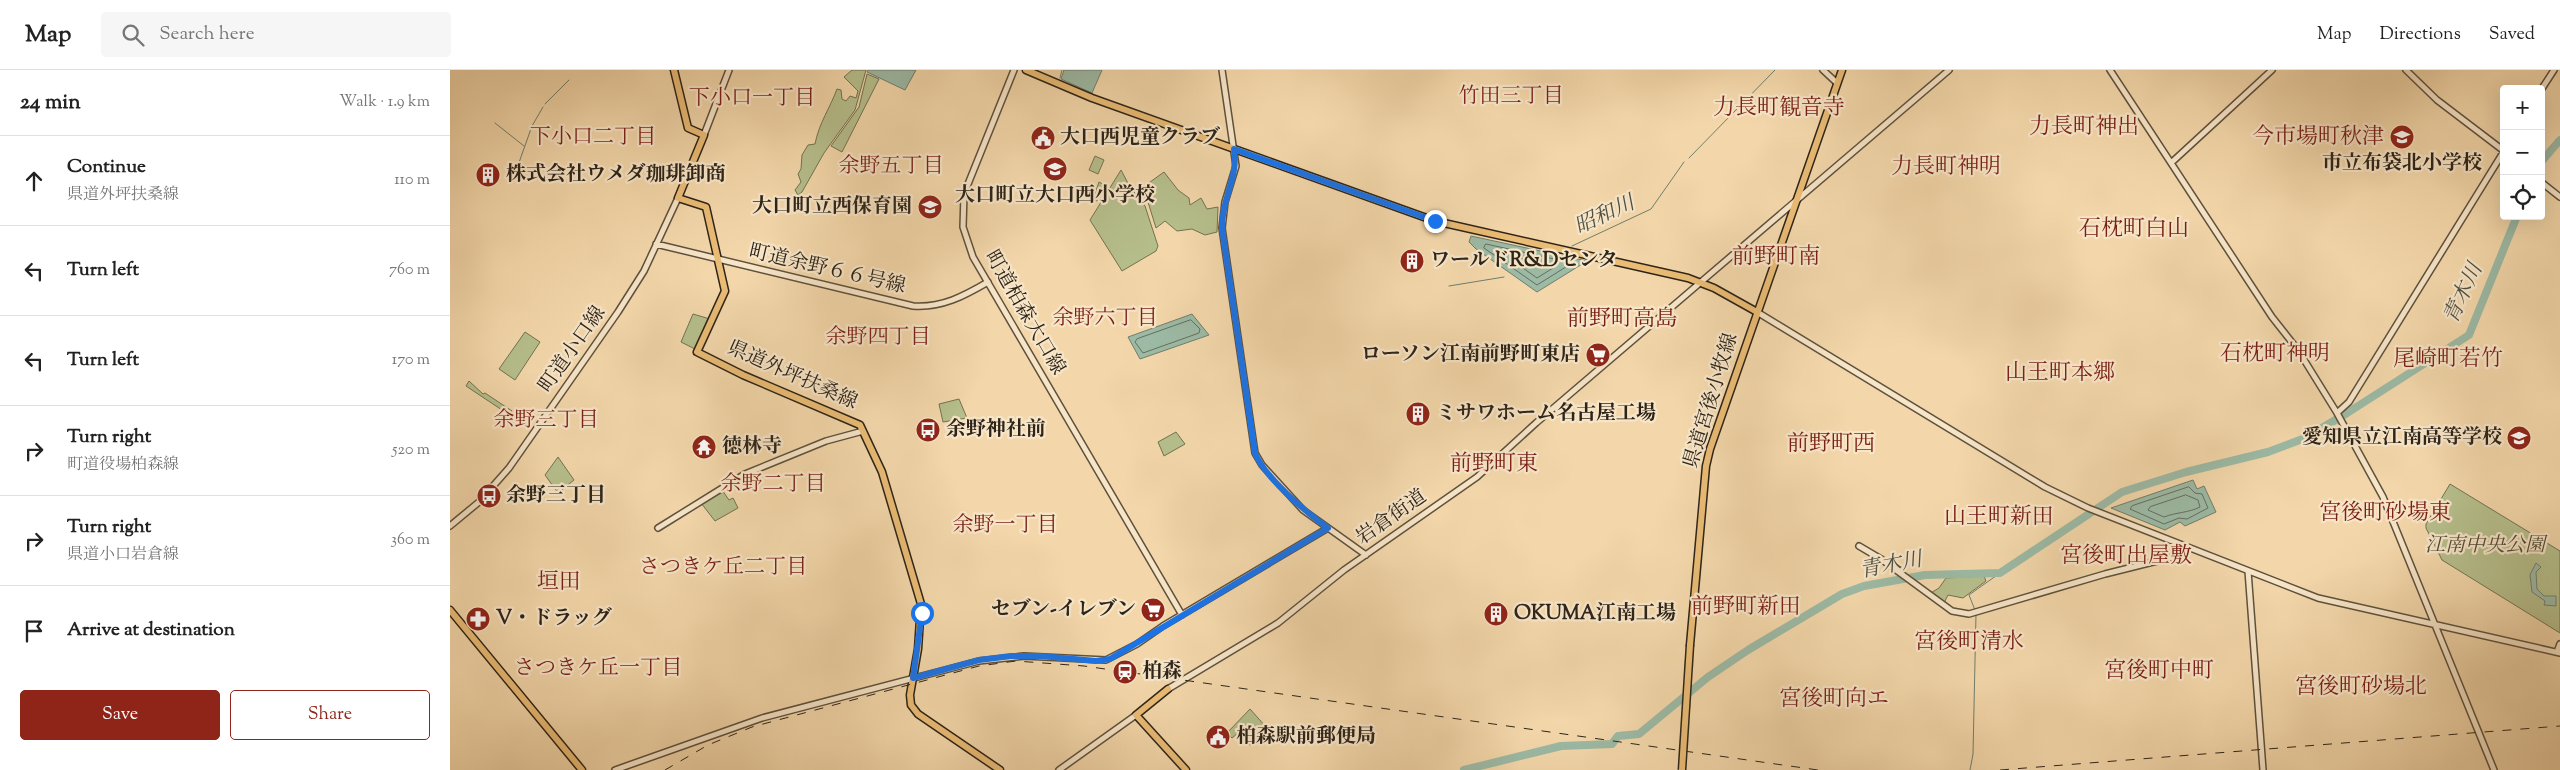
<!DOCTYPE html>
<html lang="en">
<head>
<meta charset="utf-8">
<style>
  body { margin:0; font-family:"Sorts Mill Goudy","Noto Serif JP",serif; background:#f6f6f6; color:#222 }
  .controls { position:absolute; right:15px; top:15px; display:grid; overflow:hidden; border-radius:5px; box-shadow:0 5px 20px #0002 }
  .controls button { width:45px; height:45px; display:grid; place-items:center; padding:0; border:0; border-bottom:1px solid #e0e0e0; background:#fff; color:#222; font:25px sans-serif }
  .stop { position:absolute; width:15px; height:15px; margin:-11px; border:4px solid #1a73e8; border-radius:50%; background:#fff }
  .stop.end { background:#1a73e8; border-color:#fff; box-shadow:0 1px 5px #0008 }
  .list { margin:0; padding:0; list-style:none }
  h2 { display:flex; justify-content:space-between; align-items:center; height:65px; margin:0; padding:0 20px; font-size:21px }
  h2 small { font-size:16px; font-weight:400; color:#767676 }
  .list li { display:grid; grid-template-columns:32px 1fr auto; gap:15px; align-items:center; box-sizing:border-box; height:90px; padding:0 20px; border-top:1px solid #e0e0e0 }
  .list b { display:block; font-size:19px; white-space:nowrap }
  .list p { margin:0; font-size:16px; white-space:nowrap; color:#767676 }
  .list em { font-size:16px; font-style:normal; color:#767676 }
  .actions { display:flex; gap:10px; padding:15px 20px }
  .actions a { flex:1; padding:11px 0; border:1px solid #8f2418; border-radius:5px; text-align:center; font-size:18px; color:#8f2418 }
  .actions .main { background:#8f2418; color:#fff }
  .icon { flex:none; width:28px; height:28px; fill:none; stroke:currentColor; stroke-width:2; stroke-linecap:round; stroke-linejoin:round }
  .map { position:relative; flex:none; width:2110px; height:700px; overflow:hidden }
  header { display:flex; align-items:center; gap:30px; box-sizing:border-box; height:70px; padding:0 25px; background:#fff; border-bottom:1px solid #e0e0e0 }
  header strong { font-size:24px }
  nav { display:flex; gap:28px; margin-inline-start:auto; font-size:18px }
  .search { width:350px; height:45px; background:#f6f6f6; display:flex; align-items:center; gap:12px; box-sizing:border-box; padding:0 18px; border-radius:5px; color:#767676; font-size:19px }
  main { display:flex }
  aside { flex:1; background:#fff }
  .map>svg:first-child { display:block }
  .green { fill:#b6bf8c; stroke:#727252 }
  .water { fill:#9cbaa5; stroke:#707e6d }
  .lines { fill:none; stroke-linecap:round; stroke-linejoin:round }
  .shore { stroke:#646f5f; stroke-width:1 }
  .stream { stroke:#707e6d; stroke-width:1 }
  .river { stroke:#9cbaa5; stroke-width:8 }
  .minor-casing { stroke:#5e513d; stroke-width:8 }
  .major-casing { stroke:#2d2419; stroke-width:9 }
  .minor { stroke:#f7e5c8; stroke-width:5 }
  .major { stroke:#eabc75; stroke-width:6 }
  .rail { stroke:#2d2419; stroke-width:1; stroke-dasharray:9 9; stroke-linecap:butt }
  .major-bridge-casing { stroke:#2d2419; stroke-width:9; stroke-linecap:butt }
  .major-bridge { stroke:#eabc75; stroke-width:6 }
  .route { stroke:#1a73e8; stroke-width:6 }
  .labels { text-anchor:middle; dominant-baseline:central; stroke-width:4.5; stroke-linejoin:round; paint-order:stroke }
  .poi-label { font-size:20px; font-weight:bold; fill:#2d2419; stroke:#f7e5c8; text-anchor:start }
  .street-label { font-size:20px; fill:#2d2419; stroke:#f7e5c8 }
  .park-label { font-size:20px; font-style:italic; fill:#4f4b36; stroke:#f7e5c8 }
  .neighbourhood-label { font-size:21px; fill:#7a1f14; stroke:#f7e5c8 }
  .water-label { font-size:21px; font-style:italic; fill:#4e5143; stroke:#f7e5c8 }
  .quarter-label { font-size:22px; fill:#7a1f14; stroke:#f7e5c8 }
</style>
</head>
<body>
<header>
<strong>Map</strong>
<div class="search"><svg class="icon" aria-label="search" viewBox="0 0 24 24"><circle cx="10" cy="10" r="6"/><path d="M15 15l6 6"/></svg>Search here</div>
<nav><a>Map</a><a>Directions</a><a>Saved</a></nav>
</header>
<main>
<aside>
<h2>24 min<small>Walk · 1.9 km</small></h2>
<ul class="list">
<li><svg class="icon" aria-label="ahead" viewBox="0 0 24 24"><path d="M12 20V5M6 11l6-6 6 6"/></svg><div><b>Continue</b><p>県道外坪扶桑線</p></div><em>110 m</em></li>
<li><svg class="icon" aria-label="left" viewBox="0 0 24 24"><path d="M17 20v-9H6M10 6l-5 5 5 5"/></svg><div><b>Turn left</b></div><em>760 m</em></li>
<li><svg class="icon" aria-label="left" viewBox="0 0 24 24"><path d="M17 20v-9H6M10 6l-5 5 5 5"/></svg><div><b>Turn left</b></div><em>170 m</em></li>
<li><svg class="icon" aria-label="right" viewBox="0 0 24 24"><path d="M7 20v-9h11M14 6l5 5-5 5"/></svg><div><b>Turn right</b><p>町道役場柏森線</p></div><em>520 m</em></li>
<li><svg class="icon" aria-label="right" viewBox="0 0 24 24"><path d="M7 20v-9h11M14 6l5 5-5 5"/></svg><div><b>Turn right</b><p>県道小口岩倉線</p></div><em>360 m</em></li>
<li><svg class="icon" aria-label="arrive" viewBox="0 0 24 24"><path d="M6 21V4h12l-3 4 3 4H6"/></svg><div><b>Arrive at destination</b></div></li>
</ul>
<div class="actions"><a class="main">Save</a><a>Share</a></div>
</aside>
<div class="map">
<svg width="2110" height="700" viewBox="0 0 2110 700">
  <rect width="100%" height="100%" fill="#f3d7aa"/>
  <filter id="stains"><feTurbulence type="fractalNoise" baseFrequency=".004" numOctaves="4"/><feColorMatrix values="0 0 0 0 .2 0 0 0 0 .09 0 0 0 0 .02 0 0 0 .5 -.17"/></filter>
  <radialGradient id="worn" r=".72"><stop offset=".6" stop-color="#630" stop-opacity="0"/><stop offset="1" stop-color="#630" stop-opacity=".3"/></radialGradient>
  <path class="green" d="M 402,0 L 416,0 L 405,40 L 374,83 L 352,122 L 348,125 L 345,120 L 351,112 L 348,104 L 351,99 L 352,85 L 358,75 L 365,74 C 369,53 380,38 387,19 L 391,20 L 392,29 L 396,31 L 400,26 L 406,28 L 408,21 L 394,7 Z
    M 417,4 L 429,9 L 392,82 L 381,76 L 409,37 Z
    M 645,86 L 654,90 L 648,104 L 639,100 Z
    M 671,100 L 680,117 L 695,136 L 708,176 L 706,181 L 672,201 L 640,150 Z
    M 714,102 L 728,120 L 739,128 L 740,135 L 751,128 L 757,139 L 768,137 L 767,162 L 755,165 L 742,159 L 727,161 L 715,151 L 706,158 L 698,132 L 689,120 Z
    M 649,112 L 656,116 L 647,131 L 643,129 Z
    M 243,244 L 260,249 L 245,279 L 231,272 Z
    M 75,262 L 90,272 L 65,310 L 49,299 Z
    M 19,311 L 33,324 L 35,323 L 62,341 L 59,346 L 58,344 L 16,316 Z
    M 509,329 L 517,348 L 493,352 L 489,334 Z
    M 726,362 L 735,374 L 714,386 L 708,372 Z
    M 108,387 L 124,410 L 108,423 L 95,405 Z
    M 2000,414 L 2110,481 L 2110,563 L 1992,490 L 1976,458 L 1976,454 Z
    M 272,420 L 279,430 L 283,428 L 288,438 L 265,451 L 251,433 Z
    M 1534,506 L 1536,511 L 1513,528 L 1498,525 L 1494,533 L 1479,524 L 1489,518 L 1496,508 Z
    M 800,639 L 816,657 L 801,676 L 788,663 L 782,668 L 777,663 Z"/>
  <path class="water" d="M 418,0 L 466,0 L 455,20 L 417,2 Z
    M 614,0 L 652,0 L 642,23 L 611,9 Z
    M 1021,166 L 1137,191 L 1087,222 L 1026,179 L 1019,172 Z
    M 742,244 L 759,265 L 690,289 L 678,267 Z
    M 1743,410 L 1747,419 L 1754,416 L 1766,442 L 1735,456 L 1730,452 L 1715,460 L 1661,438 Z
    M 2086,493 L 2091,497 L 2086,502 L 2087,519 L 2094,526 L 2106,526 L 2106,536 L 2094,535 L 2095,531 L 2082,522 L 2080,505 Z"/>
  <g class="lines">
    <path class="shore" d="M 1036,174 L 1118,192 L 1119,195 L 1087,215 L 1034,178 Z
      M 1065,187 L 1101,195 L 1103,198 L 1087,208 L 1063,191 Z
      M 741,250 L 750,259 L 749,263 L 693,283 L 685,272 L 687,269 Z
      M 1739,417 L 1745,423 L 1752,424 L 1758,438 L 1737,449 L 1729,448 L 1714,454 L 1680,439 L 1682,436 Z
      M 1736,425 L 1748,430 L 1750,437 C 1738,443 1727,442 1714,447 L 1698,440 L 1700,437 Z"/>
    <path class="stream" d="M 610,8 L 612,0
      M 95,34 L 119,10
      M 45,53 L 74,76
      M 1239,88 L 1325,0
      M 66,101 L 82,56 L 93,37
      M 1122,176 L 1201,139 L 1234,92
      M 999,216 L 1054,207
      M 1525,540 L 1519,525 L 1550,503
      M 1520,700 L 1523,684 L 1526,544"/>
    <path class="river" d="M 2091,92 L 2110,70
      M 1894,345 L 2019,265 L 2067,146
      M 1014,700 L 1111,676 L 1162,674 L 1168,666 L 1189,664 L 1258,607 L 1298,580 L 1392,524 L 1414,516 L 1475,505 L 1550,503 L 1672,422 L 1736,402 L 1818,382 L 1855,368 L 1887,349"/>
    <defs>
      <path id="minor" d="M 564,0 L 514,124 L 513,157 L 523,187 L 732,545
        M 772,0 L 786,96 L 775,132 L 772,158 L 805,383 L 812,395 L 853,440 L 916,485
        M 1373,0 L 1387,13
        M 1660,0 L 1822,247 L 1848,280 L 1887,343 L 1933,427 L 2044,700
        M 1956,0 L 1987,30 L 2054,81
        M 2091,20 L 2104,0
        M 254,65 L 279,0
        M 1721,93 L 1822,0
        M 2091,112 L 2110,127
        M 206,174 L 463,236 C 492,238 514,226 538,212
        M 1307,242 L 1595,417 L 1638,438 L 1868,528 L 2110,583
        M 1887,343 L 1899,332 L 2054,81
        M 0,456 L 29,432 L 59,398 L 168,242 L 194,201 L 228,128
        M 208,458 L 295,404 L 376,371 L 413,361
        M 1409,476 L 1431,489 L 1502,541 L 1519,544 L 1655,504 L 1727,486 L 1734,482 L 1736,477
        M 1798,501 L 1813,700
        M 2107,582 L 2110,574
        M 718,619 L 828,553 L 894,500 L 1027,407 L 1086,353 L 1499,0
        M 165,700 L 312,648 L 529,591 L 574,586 L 656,590 L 687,574 L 713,556 L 878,458
        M 609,700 L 686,645"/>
      <path id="major" d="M 224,0 L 238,58 L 254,65 L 228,128 L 256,137 L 275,221 L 247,282 L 293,305 L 410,355 L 432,402 L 471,534 L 468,579 L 460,625 L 461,635 L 468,644 L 550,700
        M 576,0 L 642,28 L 985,151 L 1238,208 L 1264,218 L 1307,242
        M 0,540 L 132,700
        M 1240,575 L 1256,396 L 1260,379 L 1392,0
        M 718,619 L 686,645 L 736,700"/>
    </defs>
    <use href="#minor" class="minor-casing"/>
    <use href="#major" class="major-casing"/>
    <use href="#minor" class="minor"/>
    <use href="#major" class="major"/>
    <path class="rail" d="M 215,700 L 258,675 L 302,657 L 529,596 L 566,591 L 634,596 L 1368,700
      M 1550,700 L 2110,656"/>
    <defs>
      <path id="major-bridge" d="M 1232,700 L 1240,575"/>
    </defs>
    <use href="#major-bridge" class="major-bridge-casing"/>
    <use href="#major-bridge" class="major-bridge"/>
  </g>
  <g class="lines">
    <path class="route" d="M 472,543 L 463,608 L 529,590 L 561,586 L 590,586 L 646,591 L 660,589 L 878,458 C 856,442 815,408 805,383 L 772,158 C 771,130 789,107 784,79 L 985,151"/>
  </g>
  <defs>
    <symbol id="school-disc" viewBox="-11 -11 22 22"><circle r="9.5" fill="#8f2418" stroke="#f7e5c8"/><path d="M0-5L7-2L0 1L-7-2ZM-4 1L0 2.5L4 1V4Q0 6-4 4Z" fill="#fff"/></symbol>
    <symbol id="civic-disc" viewBox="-11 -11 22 22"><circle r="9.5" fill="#8f2418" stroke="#f7e5c8"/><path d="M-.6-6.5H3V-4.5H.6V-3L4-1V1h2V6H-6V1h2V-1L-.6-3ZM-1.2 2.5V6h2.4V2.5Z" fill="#fff"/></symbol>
    <symbol id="building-disc" viewBox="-11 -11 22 22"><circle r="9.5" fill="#8f2418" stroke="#f7e5c8"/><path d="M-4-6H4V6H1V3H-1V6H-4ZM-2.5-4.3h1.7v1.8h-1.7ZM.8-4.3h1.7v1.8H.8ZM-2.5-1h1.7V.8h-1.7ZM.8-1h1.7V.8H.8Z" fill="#fff"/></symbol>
    <symbol id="supermarket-disc" viewBox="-11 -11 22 22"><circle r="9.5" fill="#8f2418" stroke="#f7e5c8"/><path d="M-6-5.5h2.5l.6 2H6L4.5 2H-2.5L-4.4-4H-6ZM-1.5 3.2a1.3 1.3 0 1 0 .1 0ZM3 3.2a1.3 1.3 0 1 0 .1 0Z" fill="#fff"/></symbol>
    <symbol id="bus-disc" viewBox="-11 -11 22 22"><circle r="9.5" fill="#8f2418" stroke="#f7e5c8"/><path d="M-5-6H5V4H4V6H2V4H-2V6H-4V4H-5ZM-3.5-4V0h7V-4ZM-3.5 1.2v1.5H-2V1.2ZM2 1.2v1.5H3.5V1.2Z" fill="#fff"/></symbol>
    <symbol id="temple-disc" viewBox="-11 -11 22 22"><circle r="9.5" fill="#8f2418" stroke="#f7e5c8"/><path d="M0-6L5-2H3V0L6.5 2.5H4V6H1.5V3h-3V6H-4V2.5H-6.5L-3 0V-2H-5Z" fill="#fff"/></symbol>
    <symbol id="pharmacy-disc" viewBox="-11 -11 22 22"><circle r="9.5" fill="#8f2418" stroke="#f7e5c8"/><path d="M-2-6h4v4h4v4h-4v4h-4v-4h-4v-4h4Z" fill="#fff"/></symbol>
    <symbol id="station-disc" viewBox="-11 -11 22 22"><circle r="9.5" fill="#8f2418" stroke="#f7e5c8"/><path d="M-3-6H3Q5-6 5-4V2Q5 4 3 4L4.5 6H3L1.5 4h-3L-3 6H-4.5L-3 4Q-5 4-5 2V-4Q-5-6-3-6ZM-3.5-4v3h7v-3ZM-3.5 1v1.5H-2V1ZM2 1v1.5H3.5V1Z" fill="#fff"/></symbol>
  </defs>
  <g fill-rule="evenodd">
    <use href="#school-disc" x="1938" y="53" width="28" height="28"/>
    <use href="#civic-disc" x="579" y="54" width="28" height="28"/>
    <use href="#school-disc" x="591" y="85" width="28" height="28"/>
    <use href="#building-disc" x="24" y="91" width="28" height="28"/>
    <use href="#school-disc" x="466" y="123" width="28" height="28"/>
    <use href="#building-disc" x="948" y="177" width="28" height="28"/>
    <use href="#supermarket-disc" x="1134" y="271" width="28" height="28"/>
    <use href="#building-disc" x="954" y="330" width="28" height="28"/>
    <use href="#bus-disc" x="464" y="346" width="28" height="28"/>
    <use href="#school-disc" x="2055" y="354" width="28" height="28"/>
    <use href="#temple-disc" x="240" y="363" width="28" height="28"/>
    <use href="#bus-disc" x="25" y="412" width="28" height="28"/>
    <use href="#supermarket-disc" x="689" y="526" width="28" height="28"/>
    <use href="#building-disc" x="1032" y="530" width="28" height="28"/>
    <use href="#pharmacy-disc" x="14" y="535" width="28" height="28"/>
    <use href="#station-disc" x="661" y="588" width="28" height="28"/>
    <use href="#civic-disc" x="754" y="653" width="28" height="28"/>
  </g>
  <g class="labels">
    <g class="poi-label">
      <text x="610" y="68">大口西児童クラブ</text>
      <text x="1952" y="94" text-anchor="middle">市立布袋北小学校</text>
      <text x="56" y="105">株式会社ウメダ珈琲卸商</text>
      <text x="605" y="126" text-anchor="middle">大口町立大口西小学校</text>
      <text x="462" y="137" text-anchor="end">大口町立西保育園</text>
      <text x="980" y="191">ワールドR&amp;Dセンタ</text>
      <text x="1130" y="285" text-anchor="end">ローソン江南前野町東店</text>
      <text x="986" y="344">ミサワホーム名古屋工場</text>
      <text x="496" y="360">余野神社前</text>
      <text x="2052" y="368" text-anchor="end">愛知県立江南高等学校</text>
      <text x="272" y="377">徳林寺</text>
      <text x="56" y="426">余野三丁目</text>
      <text x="686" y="540" text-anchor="end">セブン-イレブン</text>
      <text x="1064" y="544">OKUMA江南工場</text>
      <text x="46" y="549">V・ドラッグ</text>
      <text x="692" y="602">柏森</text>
      <text x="786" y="667">柏森駅前郵便局</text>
    </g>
    <g class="street-label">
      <text transform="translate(377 200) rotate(13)">町道余野６６号線</text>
      <text transform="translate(574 243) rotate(60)">町道柏森大口線</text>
      <text transform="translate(123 280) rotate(-55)">町道小口線</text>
      <text transform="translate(342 306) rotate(24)">県道外坪扶桑線</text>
      <text transform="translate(1262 331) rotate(-73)">県道宮後小牧線</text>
      <text transform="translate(942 448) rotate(-35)">岩倉街道</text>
    </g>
    <g class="park-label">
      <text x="2035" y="476">江南中央公園</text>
    </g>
    <g class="neighbourhood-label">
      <text x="1061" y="27">竹田三丁目</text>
      <text x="302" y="29">下小口一丁目</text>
      <text x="143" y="68">下小口二丁目</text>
      <text x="441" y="97">余野五丁目</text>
      <text x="655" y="249">余野六丁目</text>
      <text x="428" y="268">余野四丁目</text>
      <text x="96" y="351">余野三丁目</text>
      <text x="323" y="415">余野二丁目</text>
      <text x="555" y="456">余野一丁目</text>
      <text x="273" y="498">さつきケ丘二丁目</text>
      <text x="148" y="599">さつきケ丘一丁目</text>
    </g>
    <g class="water-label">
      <text transform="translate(1155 146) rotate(-25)">昭和川</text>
      <text transform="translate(2014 224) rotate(-65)">青木川</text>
      <text transform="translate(1441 496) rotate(-11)">青木川</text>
    </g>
    <g class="quarter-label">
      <text x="1329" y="39">力長町観音寺</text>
      <text x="1634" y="58">力長町神出</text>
      <text x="1868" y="68">今市場町秋津</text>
      <text x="1496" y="98">力長町神明</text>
      <text x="1684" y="160">石枕町白山</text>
      <text x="1326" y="188">前野町南</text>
      <text x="1172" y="250">前野町高島</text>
      <text x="1825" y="285">石枕町神明</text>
      <text x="1998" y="290">尾崎町若竹</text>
      <text x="1610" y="304">山王町本郷</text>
      <text x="1381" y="375">前野町西</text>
      <text x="1044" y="395">前野町東</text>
      <text x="1935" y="444">宮後町砂場東</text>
      <text x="1549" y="448">山王町新田</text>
      <text x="1676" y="487">宮後町出屋敷</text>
      <text x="109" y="513">垣田</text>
      <text x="1296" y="538">前野町新田</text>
      <text x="1519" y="573">宮後町清水</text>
      <text x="1709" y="602">宮後町中町</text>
      <text x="1911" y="618">宮後町砂場北</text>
      <text x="1384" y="630">宮後町向エ</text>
    </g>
  </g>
  <rect width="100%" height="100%" filter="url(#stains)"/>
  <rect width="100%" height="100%" fill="url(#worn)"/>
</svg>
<div class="controls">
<button>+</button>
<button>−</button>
<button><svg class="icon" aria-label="locate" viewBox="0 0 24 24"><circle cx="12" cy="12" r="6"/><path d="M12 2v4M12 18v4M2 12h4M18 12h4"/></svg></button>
</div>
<div class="stop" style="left:472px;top:543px"></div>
<div class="stop end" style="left:985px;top:151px"></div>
</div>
</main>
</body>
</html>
